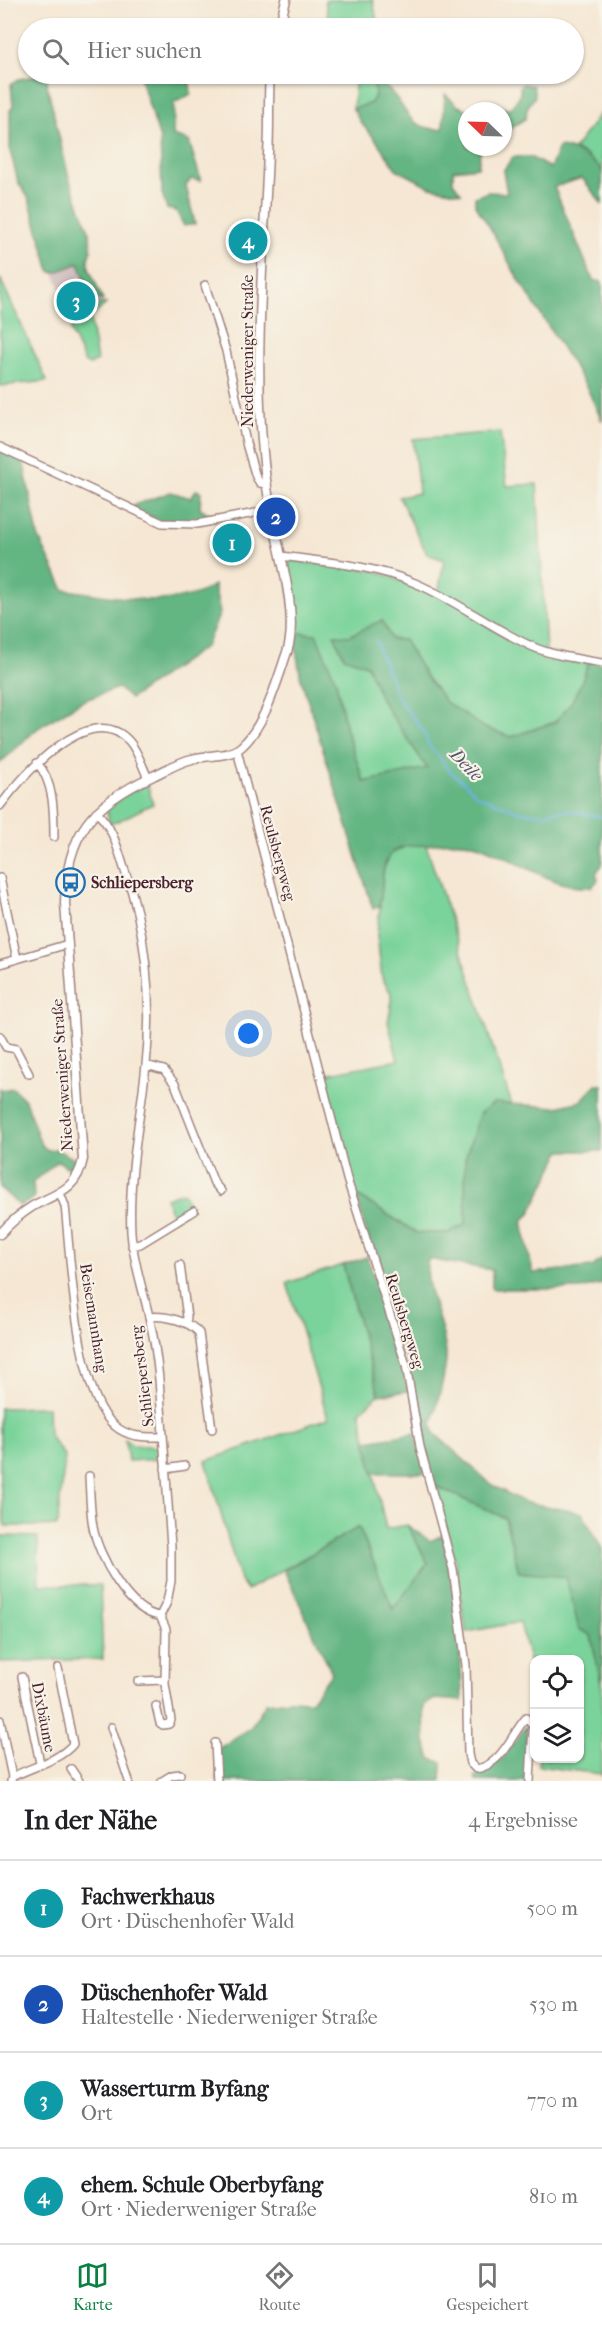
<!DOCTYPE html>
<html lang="de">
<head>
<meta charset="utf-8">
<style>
  body { margin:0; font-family:"IM FELL French Canon",serif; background:#f2f2f2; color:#202124 }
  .controls { position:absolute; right:18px; bottom:18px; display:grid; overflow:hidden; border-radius:12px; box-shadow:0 2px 4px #0004 }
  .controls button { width:54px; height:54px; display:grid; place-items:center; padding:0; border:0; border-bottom:2px solid #e0e0e0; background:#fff; color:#202124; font:30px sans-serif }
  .compass { position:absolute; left:458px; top:102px; width:54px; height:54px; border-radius:50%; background:#fff; box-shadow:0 2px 4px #0004; rotate:293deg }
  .you { position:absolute; left:249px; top:1034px; width:21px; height:21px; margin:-15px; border:4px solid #fff; border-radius:50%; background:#1a73e8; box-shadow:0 0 0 9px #1a73e833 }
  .badge { display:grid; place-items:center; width:39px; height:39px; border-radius:50%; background:#0b8043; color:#fff; font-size:20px; font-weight:700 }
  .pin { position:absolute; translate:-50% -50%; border:3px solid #fff; box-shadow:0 2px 6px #0006 }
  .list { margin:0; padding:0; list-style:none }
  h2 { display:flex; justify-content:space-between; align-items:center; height:78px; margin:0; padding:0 24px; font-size:26px }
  h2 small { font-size:20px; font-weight:400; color:#757577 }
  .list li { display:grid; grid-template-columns:39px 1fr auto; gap:18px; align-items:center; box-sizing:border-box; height:96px; padding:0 24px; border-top:2px solid #e0e0e0 }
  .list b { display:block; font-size:22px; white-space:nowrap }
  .list p { margin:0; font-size:20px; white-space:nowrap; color:#757577 }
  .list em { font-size:20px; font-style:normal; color:#757577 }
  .icon { flex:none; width:33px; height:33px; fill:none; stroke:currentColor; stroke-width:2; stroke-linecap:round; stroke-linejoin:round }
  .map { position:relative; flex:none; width:602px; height:1781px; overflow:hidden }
  .search { position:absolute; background:#fff; box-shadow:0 2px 4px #0004; left:18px; right:18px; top:18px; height:66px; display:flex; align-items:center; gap:15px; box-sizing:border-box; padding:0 21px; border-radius:33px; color:#757577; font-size:22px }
  .sheet { height:462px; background:#fff }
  nav { display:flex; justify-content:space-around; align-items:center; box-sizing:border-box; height:84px; border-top:2px solid #e0e0e0; background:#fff; font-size:16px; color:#757577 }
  nav a { display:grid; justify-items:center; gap:3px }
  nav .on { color:#0b8043 }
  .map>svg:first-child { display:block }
  .industrial { fill:#d2bfc0 }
  .green { fill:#7ad39a; stroke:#627962; stroke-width:1.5 }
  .forest { fill:#63b582; stroke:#566a56; stroke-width:1.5 }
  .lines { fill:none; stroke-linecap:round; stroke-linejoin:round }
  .stream { stroke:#6db4e4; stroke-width:2 }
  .minor-casing { stroke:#a0837f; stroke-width:10 }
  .tertiary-casing { stroke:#a0837f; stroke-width:11 }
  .minor { stroke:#fff; stroke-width:7 }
  .tertiary { stroke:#fff; stroke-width:8 }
  .labels { text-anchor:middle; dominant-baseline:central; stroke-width:4.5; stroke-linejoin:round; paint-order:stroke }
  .street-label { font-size:16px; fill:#4a1f2b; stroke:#f7f3e8 }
  .poi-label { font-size:16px; font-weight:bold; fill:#4a1f2b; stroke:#f7f3e8; text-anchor:start }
  .water-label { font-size:18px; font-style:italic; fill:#56536c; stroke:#f7f3e8 }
</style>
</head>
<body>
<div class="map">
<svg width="602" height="1781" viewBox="0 0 602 1781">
  <rect width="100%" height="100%" fill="#f7f3e8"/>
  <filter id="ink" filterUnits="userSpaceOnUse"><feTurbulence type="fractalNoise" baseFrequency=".0167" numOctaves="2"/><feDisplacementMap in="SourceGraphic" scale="12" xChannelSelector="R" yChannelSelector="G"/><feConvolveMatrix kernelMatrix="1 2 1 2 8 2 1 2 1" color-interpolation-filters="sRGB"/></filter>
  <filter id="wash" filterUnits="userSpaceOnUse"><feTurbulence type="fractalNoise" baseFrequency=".008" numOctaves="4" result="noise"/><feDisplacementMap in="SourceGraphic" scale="24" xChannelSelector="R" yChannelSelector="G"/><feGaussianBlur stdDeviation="1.35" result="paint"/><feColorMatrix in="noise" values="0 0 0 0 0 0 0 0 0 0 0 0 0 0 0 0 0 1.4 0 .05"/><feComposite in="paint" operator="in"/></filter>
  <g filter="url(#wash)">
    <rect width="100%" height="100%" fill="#f5e7d3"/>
    <path class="industrial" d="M 79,263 L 90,293 L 93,291 L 106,304 L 100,304 L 95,307 L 72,316 L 54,273 Z"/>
    <path class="green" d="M 325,0 L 373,0 L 378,28 L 330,28 Z
      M 353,74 L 362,74 C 374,82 379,90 371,103 L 353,109 L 355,86 Z
      M 602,111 L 602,170 L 586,155 L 574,149 Z
      M 0,278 L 47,381 L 0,386 Z
      M 100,304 L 106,304 L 90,318 L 97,361 L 90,365 L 85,363 L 71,332 L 72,316 L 95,307 Z
      M 500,432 L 507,486 L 537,484 L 546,652 L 589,661 L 582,681 L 571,704 L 555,722 L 511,737 L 485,728 L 469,720 L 466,714 L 460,713 L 446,702 L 427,678 L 349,636 L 335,635 L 344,657 L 367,665 L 382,701 L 428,768 L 364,782 L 346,730 L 336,681 L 293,632 L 287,566 L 291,560 L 376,571 L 438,595 L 444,560 L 427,554 L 399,497 L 419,493 L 413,439 Z
      M 147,783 L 153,804 C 137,810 127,819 110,824 L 106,809 L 110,803 Z
      M 408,845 L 426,845 L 512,1105 L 494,1103 L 465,1159 L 466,1224 L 448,1233 L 417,1233 L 356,1195 L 325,1074 L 398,1060 L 388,1022 L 391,1008 L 391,993 L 382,978 L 377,935 L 384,868 L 391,854 Z
      M 183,1192 L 191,1209 L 173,1219 L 166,1198 Z
      M 343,1265 L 379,1395 L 360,1411 L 386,1529 L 407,1525 L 428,1563 L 393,1610 L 359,1527 L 247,1590 L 240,1581 L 206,1461 L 328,1418 L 287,1283 Z
      M 48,1407 L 49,1435 L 65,1457 L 57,1526 L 5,1526 L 0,1481 L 0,1408 Z
      M 125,1439 L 132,1445 L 157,1447 L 158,1459 L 128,1461 Z
      M 435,1486 L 505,1518 L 519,1572 L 566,1576 L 579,1629 L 591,1635 L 602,1687 L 602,1777 L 601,1774 L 538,1766 L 539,1759 L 580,1758 L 580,1660 L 534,1660 L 534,1682 L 520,1622 L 466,1632 L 455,1561 Z
      M 0,1536 L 38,1537 L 39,1585 L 100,1585 L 103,1659 L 0,1662 Z"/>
    <path class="forest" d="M 48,74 L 47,85 L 69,178 L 90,233 L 91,250 L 88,259 L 89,268 L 103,300 L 99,300 L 93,292 L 90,293 L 79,263 L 54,273 L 50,271 L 29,199 L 18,182 L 10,150 L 10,110 L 13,107 L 11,84 L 19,79 Z
      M 139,74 L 189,74 L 191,94 L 174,103 L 173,136 L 189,141 L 201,181 L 191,179 L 186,186 L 195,224 L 184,226 L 176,211 L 167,209 L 162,193 L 160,139 Z
      M 372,82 C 376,83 382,83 385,86 C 409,105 403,130 443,129 L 445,94 L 458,106 L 470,111 L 467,111 L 467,147 L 481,147 L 478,167 L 453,170 L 453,182 L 461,193 L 430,187 L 396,169 L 376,140 L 361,123 L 353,109 L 371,103 C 377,94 376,91 372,82 Z
      M 523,84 L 533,86 L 535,96 L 527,108 L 526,118 L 503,133 L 503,111 L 496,111 L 500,108 L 510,109 C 515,102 522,96 520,87 Z
      M 559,147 C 579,150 588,156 602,170 L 602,204 L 582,178 L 554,187 L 593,280 L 602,282 L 602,421 L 586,386 L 515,273 L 489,226 L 475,205 L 475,197 L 488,192 L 507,193 L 503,171 L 513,157 L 530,157 L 550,168 Z
      M 0,445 L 22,455 L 38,536 L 64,590 C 109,595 175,612 214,585 L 220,613 L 206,646 L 130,699 L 118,688 L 82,701 L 38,728 L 0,763 Z
      M 196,490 L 201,492 L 200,508 L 213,516 L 215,520 L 166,524 L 133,508 L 134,505 L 171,492 L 191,498 Z
      M 382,620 L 391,639 L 404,640 L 427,678 L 446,702 L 485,728 L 511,737 L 555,722 L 571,703 L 582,681 L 589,661 L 602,664 L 602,865 L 596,873 L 598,880 L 592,887 C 557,891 511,856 477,845 C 459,839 444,843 427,845 C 414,846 402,844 392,853 C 379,865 384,890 379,906 L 373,909 L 301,679 L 293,632 L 316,634 L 336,681 L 346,730 L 364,782 L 427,768 L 382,701 L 367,665 L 344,657 L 334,635 L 349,636 Z
      M 596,1084 L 602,1085 L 602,1151 L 561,1151 L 530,1214 L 522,1221 L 533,1273 L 592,1267 L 602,1259 L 602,1284 L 581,1289 L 492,1289 L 492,1270 L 428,1259 C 423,1292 445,1322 446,1355 C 447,1373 436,1406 432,1424 L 434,1433 L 492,1485 L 524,1502 L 582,1513 L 602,1549 L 602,1687 L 591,1635 L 579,1629 L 566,1577 L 519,1572 L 505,1518 L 435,1486 L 423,1452 L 408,1363 L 369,1244 L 356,1195 L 417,1233 L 448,1233 L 466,1224 L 465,1159 L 480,1113 L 494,1103 L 557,1107 L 581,1101 Z
      M 0,1087 L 1,1090 L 13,1088 L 25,1100 L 41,1145 L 48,1150 L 55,1149 L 77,1160 L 73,1171 L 58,1161 L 33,1182 L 34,1198 L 20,1206 L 0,1188 Z
      M 367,1257 L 397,1342 L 408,1391 L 379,1395 L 343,1265 Z
      M 415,1433 L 425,1473 L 373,1473 L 366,1441 Z
      M 407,1525 L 430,1541 L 443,1535 C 454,1589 462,1646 462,1701 L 435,1699 L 424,1705 L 425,1741 L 431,1759 L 442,1762 L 441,1781 L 218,1781 L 218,1749 L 251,1727 L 266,1703 L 291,1700 L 311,1701 L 332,1673 L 284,1570 L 359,1527 L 393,1609 L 428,1563 Z
      M 526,1726 L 527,1749 L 525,1781 L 476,1781 L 475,1777 L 504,1757 Z"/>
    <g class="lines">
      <path class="stream" d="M 376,640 L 381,657 L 386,664 L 385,668 C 392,676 392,684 396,694 C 405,712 424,724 429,746 C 439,753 442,764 451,772 C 459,780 470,785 476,795 L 521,812 L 545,814 L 556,811 L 571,811 L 602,817"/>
    </g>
  </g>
  <g filter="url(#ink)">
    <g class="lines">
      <defs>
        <path id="minor" d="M 205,285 L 226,351 L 247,447 L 256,477 L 260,483 L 267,485
          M 0,447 L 162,523 L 197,524 L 271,510
          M 281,556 C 326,562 373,565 415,583 C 456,600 491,628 531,646 C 553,656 579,659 602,663
          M 237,750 L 347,1179 L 406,1365 L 420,1447 L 453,1569 L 466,1665 L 468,1754 L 470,1763 L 476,1769 C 502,1765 511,1735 526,1718 L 533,1726 L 530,1781
          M 37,763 C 54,781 54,813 54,837
          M 0,806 C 21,777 90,698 129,741 C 138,751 142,766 148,778
          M 96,812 C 112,825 118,849 124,868 C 146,928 153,1002 146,1065 C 140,1121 128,1176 131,1232 C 133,1262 143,1288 149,1317 C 154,1337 157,1358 159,1379 L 171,1546 L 171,1581 L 167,1602 L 160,1616
          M 0,878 L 17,959
          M 0,964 L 68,944
          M 0,1036 L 6,1047 L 16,1049 L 29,1074
          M 146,1065 L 164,1070 L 175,1084 L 214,1183 L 221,1191
          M 60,1193 L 65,1206 C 71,1257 75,1394 115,1426 C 129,1438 146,1437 163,1437
          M 132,1246 L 140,1244 L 194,1211
          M 180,1265 L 187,1317 L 186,1323
          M 149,1317 C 164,1315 190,1321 199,1333 L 212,1429
          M 165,1469 L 185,1466
          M 89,1476 C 90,1493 90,1510 93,1527 C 98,1555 129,1613 160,1616
          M 22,1677 L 40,1763
          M 138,1681 L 165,1680
          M 156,1706 L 160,1723 L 163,1725 L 169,1724 L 171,1720 L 165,1684 L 166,1629 L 160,1616
          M 0,1720 L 12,1777
          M 111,1727 L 129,1781
          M 215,1743 L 217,1781
          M 71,1769 L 79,1781
          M 11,1781 L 12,1777 C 31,1767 59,1761 73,1744 L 58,1668
          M 162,1781 L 172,1775 L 180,1774"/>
        <path id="tertiary" d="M 279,28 L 286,0
          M 0,1234 C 10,1223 20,1214 33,1206 C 57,1193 77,1190 83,1159 L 65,903 C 66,834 92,804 153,776 C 166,770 179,762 192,759 C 209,754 229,758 242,746 C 265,725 277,681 287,652 C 300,614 277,546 270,506 C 250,391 263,271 268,154 C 270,128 268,101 270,74"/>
      </defs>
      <use href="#minor" class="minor-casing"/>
      <use href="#tertiary" class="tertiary-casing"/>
      <use href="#minor" class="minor"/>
      <use href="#tertiary" class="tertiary"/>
    </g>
  </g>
  <defs>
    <symbol id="bus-ring" viewBox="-11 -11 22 22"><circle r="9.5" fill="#f7f3e8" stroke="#1f6fb2" stroke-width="1.5"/><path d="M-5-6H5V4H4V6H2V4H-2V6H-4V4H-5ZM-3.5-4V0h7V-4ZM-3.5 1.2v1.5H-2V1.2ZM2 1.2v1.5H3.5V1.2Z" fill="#1f6fb2"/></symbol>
  </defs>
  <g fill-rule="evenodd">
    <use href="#bus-ring" x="54" y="866" width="33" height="33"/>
  </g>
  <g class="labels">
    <g class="street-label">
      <text transform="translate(247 351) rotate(-90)">Niederweniger Straße</text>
      <text transform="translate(278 853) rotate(75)">Reulsbergweg</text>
      <text transform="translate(62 1075) rotate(-94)">Niederweniger Straße</text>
      <text transform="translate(94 1318) rotate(81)">Beisemannhang</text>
      <text transform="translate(405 1321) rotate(73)">Reulsbergweg</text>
      <text transform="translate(142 1376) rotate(-97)">Schliepersberg</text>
      <text transform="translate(44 1717) rotate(79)">Dixbäume</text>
    </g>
    <g class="poi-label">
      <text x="91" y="882">Schliepersberg</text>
    </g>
    <g class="water-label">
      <text transform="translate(466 765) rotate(46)">Deile</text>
    </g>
  </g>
</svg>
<div class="controls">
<button><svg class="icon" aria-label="locate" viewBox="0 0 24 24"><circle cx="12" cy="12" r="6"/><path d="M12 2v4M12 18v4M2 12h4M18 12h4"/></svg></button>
<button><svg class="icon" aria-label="layers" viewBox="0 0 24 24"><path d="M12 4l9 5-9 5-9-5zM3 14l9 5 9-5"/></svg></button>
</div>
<svg class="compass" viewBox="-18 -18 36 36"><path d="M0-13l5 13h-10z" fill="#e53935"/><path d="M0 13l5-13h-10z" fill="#757577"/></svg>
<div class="you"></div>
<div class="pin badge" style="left:232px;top:543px;background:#0f9aa8">1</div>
<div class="pin badge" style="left:276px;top:517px;background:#1a4fb4">2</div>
<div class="pin badge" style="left:76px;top:301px;background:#0f9aa8">3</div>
<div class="pin badge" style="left:248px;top:241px;background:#0f9aa8">4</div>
<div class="search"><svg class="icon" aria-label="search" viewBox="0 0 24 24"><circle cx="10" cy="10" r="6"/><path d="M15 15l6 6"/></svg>Hier suchen</div>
</div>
<section class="sheet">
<h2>In der Nähe<small>4 Ergebnisse</small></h2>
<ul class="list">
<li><span class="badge" style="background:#0f9aa8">1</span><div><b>Fachwerkhaus</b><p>Ort · Düschenhofer Wald</p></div><em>500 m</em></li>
<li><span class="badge" style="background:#1a4fb4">2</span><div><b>Düschenhofer Wald</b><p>Haltestelle · Niederweniger Straße</p></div><em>530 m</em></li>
<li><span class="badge" style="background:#0f9aa8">3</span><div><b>Wasserturm Byfang</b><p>Ort</p></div><em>770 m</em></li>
<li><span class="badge" style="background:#0f9aa8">4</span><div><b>ehem. Schule Oberbyfang</b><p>Ort · Niederweniger Straße</p></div><em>810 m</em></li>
</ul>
</section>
<nav>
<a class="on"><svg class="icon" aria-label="map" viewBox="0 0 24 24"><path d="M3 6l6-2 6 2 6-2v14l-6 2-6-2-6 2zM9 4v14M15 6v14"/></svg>Karte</a>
<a><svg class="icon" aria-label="directions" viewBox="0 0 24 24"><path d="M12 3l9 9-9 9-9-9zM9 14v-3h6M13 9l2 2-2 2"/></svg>Route</a>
<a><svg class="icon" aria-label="saved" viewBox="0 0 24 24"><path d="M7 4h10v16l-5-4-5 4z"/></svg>Gespeichert</a>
</nav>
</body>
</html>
